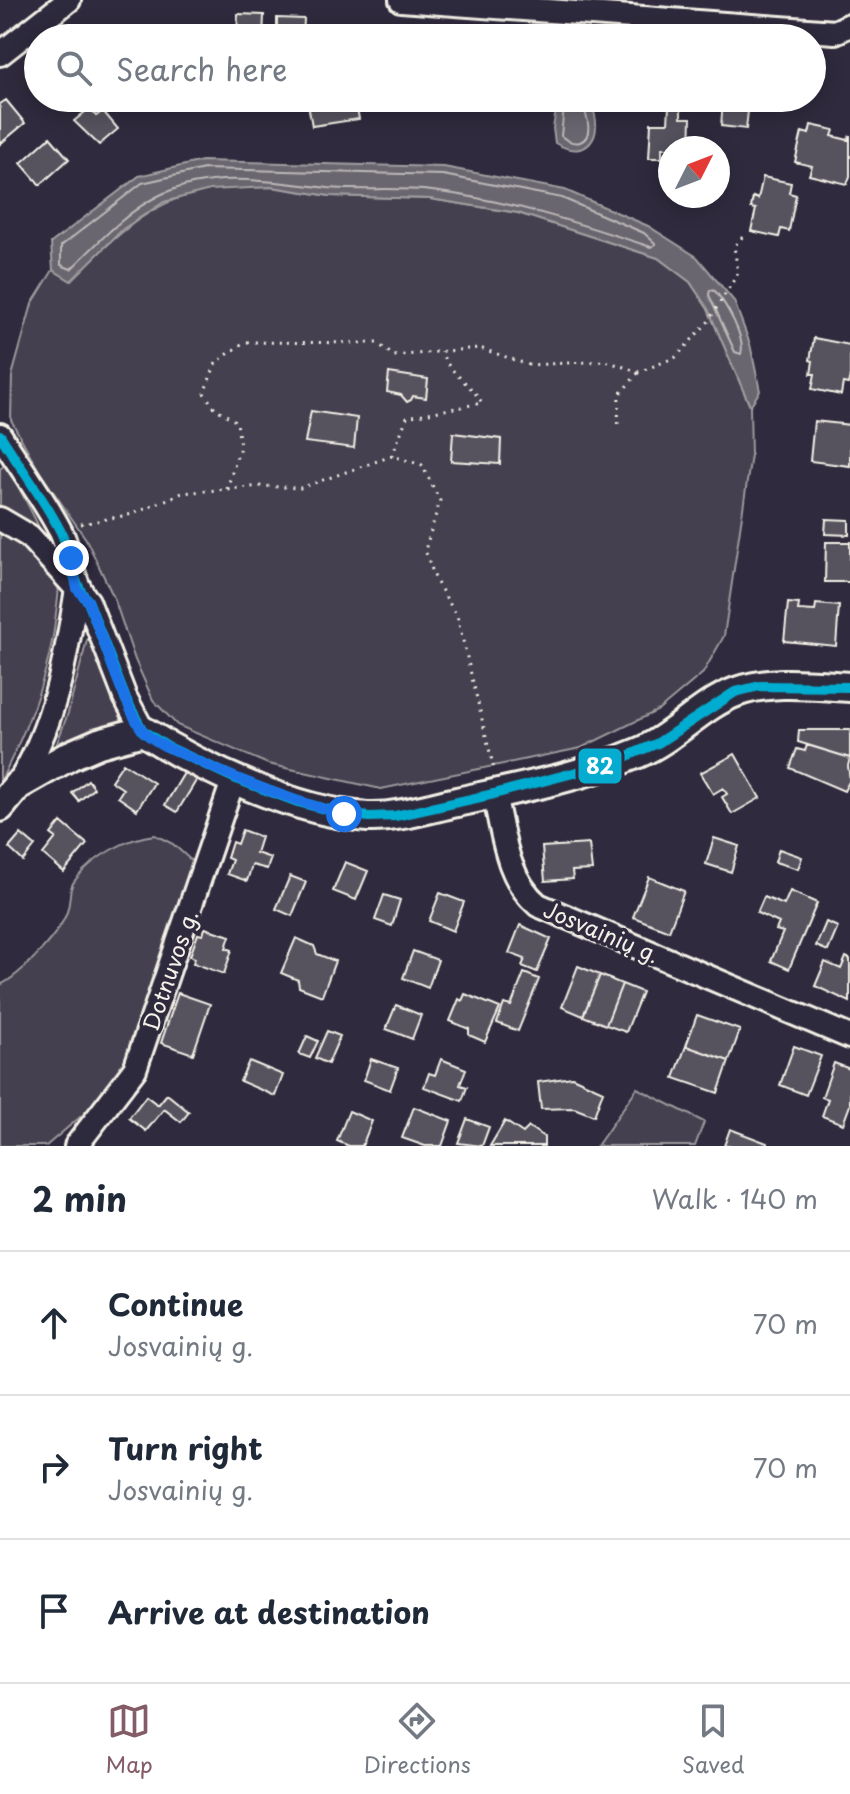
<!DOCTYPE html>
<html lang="en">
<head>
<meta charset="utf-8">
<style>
  body { margin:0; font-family:"Playpen Sans",sans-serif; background:#f2f2f3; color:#1f2937 }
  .compass { position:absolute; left:658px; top:136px; width:72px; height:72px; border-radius:50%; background:#fff; box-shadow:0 4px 20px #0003; rotate:48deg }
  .stop { position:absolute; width:24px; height:24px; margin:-18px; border:6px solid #1a73e8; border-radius:50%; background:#fff }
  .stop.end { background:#1a73e8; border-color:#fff; box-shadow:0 2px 8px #0008 }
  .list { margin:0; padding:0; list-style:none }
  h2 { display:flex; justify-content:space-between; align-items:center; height:104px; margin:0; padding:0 32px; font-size:34px }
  h2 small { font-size:26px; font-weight:400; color:#747a83 }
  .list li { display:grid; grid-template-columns:52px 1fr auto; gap:24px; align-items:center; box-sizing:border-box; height:144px; padding:0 32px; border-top:2px solid #e0e1e3 }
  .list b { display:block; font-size:30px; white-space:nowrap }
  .list p { margin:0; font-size:26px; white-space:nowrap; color:#747a83 }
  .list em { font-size:26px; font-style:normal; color:#747a83 }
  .icon { flex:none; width:44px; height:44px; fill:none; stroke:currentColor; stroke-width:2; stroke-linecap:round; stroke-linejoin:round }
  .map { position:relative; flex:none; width:850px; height:1146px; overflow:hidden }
  .search { position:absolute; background:#fff; box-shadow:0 4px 20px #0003; left:24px; right:24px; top:24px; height:88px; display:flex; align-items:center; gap:20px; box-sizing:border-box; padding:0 28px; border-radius:44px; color:#747a83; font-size:30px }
  .sheet { height:536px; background:#fff }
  nav { display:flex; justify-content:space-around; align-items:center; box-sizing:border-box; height:112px; border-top:2px solid #e0e1e3; background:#fff; font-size:22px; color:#747a83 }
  nav a { display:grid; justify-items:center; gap:4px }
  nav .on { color:#845c67 }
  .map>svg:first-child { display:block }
  .green { fill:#454050; stroke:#9c989c; stroke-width:2 }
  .water { fill:#6a6670; stroke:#a19ea0; stroke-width:2 }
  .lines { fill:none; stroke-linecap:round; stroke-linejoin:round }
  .shore { stroke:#bdb9b8; stroke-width:2 }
  .building { fill:#56525f; stroke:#f4f1e8; stroke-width:2 }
  .minor-casing { stroke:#f4f1e8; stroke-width:28 }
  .major-casing { stroke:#f4f1e8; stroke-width:34 }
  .path { stroke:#f4f1e8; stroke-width:3; stroke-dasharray:2 6; stroke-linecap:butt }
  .minor { stroke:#2f2a3d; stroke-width:22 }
  .major { stroke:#2f2a3d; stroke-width:28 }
  .bus-1-casing { stroke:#2f2a3d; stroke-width:16 }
  .bus-1 { stroke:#06acd0; stroke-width:10 }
  .route { stroke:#1a73e8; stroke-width:10 }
  .labels { text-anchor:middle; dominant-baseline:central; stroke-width:7; stroke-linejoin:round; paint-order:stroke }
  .street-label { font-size:22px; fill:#f4f1e8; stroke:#2f2a3d }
  .line-badge { stroke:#2f2a3d; stroke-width:3 }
  .badge-label { font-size:22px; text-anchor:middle; font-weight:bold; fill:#fff }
</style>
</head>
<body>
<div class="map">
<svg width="850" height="1146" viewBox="0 0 850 1146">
  <rect width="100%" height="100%" fill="#2f2a3d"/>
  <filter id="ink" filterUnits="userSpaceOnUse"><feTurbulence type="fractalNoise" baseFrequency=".0125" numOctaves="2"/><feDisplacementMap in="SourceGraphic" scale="16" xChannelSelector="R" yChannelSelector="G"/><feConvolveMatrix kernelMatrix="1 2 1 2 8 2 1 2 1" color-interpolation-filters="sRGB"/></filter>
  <g filter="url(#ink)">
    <path class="green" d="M 272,187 L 330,196 L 430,199 L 518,213 L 658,258 L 690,282 L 708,309 L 750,406 L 751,455 L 724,636 L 703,673 L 659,710 L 581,748 L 381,789 L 268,764 L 177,725 L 153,700 L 135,660 L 114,598 L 86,539 L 39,471 L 11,420 L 12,376 L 32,304 L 53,270 L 71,280 C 112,240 150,199 209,190 C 229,186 252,188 272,187 Z
      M 6,464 C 26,502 49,539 58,582 C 60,592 57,603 56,613 C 51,671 27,730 0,782 L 0,469 Z
      M 92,639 L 123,723 L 57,748 L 56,746 L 68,713 L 87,640 Z
      M 155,835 L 173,844 L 194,863 L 140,1026 L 123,1064 L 86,1112 L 46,1146 L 0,1146 L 0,985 C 20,976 64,930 68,908 C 71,897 68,888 76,879 C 94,856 127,838 155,835 Z
      M 637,1088 L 704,1122 L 695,1146 L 597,1146 Z"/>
    <path class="water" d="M 558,98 L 587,98 C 607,126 593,165 555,143 L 553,128 Z
      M 202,161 L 444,167 L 565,190 L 648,226 L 697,257 L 734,301 L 750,344 L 760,391 L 750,406 L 708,309 L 690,282 L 658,258 L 518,213 L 430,199 L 330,196 L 272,187 L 210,190 L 164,202 L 123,229 L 71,281 L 53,270 L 51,243 L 139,176 Z"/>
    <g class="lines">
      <path class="shore" d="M 565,98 L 561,136 C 566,140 573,144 580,142 C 597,136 583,108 581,98
        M 204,169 L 443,175 L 562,198 L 644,233 L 656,244 L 651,247 C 578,223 508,200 432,191 C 398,187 363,191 328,188 C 274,182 212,170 160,195 C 125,212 98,243 71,269 L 61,265 L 61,246 L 142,183 Z
        M 710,290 L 715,291 C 726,304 746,338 741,354 L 735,352 L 709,295 Z"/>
    </g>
    <path class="building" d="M 238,14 L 264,15 L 263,38 L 246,38 L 246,35 L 237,35 Z
      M 277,18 L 304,19 L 303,38 L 277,38 Z
      M 326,98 L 355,98 L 359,119 L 312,126 L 308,104 L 327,101 Z
      M 6,100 L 25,123 L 0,144 L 0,104 Z
      M 723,100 L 749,102 L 746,129 L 721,126 Z
      M 669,107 L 681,107 L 681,118 L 691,118 L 690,148 L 662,148 L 662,158 L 649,158 L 651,123 L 668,123 Z
      M 90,108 L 96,116 L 103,111 L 118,129 L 99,145 L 74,121 Z
      M 811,125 L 834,130 L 832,136 L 848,140 L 850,135 L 850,176 L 847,184 L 809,175 L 812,166 L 795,162 L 802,132 L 809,134 Z
      M 50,137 L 69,159 L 40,185 L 21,163 Z
      M 763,177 L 791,183 L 789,193 L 796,195 L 789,231 L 781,229 L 779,237 L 751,231 L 756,209 L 751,208 L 753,197 L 758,199 Z
      M 814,338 L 850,345 L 850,376 L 848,384 L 843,383 L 841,395 L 812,389 L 815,374 L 811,374 L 813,361 L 810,360 Z
      M 389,373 L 428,379 L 426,398 L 413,396 L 411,400 L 407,402 L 401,395 L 387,392 Z
      M 311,411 L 357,418 L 354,448 L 305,442 Z
      M 814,421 L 850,425 L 850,466 L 810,461 Z
      M 453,433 L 501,439 L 500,464 L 451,461 Z
      M 826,519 L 849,520 L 849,535 L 825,534 Z
      M 826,542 L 850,542 L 850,582 L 825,582 Z
      M 788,603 L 799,604 L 798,610 L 815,611 L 816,604 L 839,606 L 836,646 L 784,641 Z
      M 799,730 L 850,730 L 850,758 L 798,742 Z
      M 807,745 L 850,758 L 848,766 L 850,780 L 844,791 L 790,768 L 797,749 L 805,751 Z
      M 735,754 L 760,798 L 732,814 L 722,797 L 727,794 L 723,788 L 713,794 L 700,773 Z
      M 123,763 L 154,783 L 137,810 L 118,797 L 123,789 L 111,781 Z
      M 187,768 L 199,776 L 177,812 L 165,805 Z
      M 88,780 L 94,788 L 79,801 L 72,793 Z
      M 61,822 L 87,844 L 64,872 L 43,854 L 56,838 L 51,834 Z
      M 242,830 L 261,837 L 256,853 L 271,858 L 267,869 L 252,865 L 247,881 L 227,874 L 232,860 L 227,858 L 232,842 L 237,844 Z
      M 21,834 L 35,846 L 23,861 L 9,848 Z
      M 714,838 L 739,846 L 731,872 L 706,864 Z
      M 589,844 L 592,870 L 572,871 L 573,879 L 545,881 L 542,847 Z
      M 779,849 L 802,857 L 798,869 L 775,862 Z
      M 345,862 L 368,871 L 356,900 L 333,891 Z
      M 290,876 L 306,882 L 292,916 L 276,909 Z
      M 649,877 L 684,891 L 669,931 L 633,917 Z
      M 790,891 L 817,903 L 789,969 L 771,961 L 783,932 L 776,930 L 779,923 L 757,913 L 764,897 L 784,905 Z
      M 440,893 L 464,902 L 453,931 L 429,921 Z
      M 384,895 L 400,900 L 392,926 L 375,920 Z
      M 826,922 L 838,927 L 828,951 L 816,946 Z
      M 520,925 L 551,939 L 537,972 L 522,966 L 525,959 L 509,953 Z
      M 205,928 L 230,936 L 226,948 L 232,950 L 224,974 L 193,963 L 195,958 L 190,956 L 198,934 L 203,935 Z
      M 296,938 L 314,946 L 317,954 L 335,961 L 322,996 L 299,987 L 298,980 L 281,973 Z
      M 413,951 L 438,960 L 428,988 L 403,978 Z
      M 846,957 L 850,959 L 850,1002 L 815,986 L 825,962 L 841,969 Z
      M 578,966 L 600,975 L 583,1016 L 562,1007 Z
      M 524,973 L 539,979 L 518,1031 L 497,1023 L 504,1004 L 511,1006 Z
      M 600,975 L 622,984 L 606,1025 L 583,1016 Z
      M 622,984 L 642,992 L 626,1032 L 606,1025 Z
      M 178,993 L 210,1004 L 193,1054 L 161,1043 Z
      M 465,994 L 500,1008 L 485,1042 L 469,1035 L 469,1029 L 450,1021 L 459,999 L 462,1001 Z
      M 396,1005 L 421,1015 L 412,1039 L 386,1029 Z
      M 697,1015 L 740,1030 L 729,1061 L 686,1046 Z
      M 327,1031 L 340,1036 L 328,1064 L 315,1058 Z
      M 307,1036 L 318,1041 L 310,1058 L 299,1054 Z
      M 686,1046 L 729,1061 L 718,1093 L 674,1078 Z
      M 794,1046 L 821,1056 L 806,1095 L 780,1085 Z
      M 371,1059 L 398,1068 L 390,1090 L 364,1080 Z
      M 441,1059 L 466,1069 L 460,1085 L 467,1087 L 462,1101 L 424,1087 L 429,1073 L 435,1075 Z
      M 249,1061 L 283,1075 L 275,1096 L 240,1081 Z
      M 834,1063 L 850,1069 L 850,1105 L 843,1124 L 822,1116 L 828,1099 L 822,1097 Z
      M 572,1077 L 603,1091 L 594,1116 L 574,1108 L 541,1109 L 538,1082 Z
      M 167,1094 L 189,1112 L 181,1122 L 164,1109 L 146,1131 L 129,1118 L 146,1096 L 158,1105 Z
      M 414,1107 L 451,1121 L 442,1146 L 425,1146 L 402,1138 Z
      M 349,1111 L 372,1121 L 362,1146 L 349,1146 L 337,1141 Z
      M 467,1119 L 489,1127 L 482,1146 L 458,1143 Z
      M 505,1121 L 523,1133 L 529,1127 L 544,1137 L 544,1146 L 490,1146 Z
      M 730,1129 L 767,1143 L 766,1146 L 724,1146 Z"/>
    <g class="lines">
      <defs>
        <path id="minor" d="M 401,0 L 835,32 L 850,25
          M 0,54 L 69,0
          M 0,435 C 20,467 44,499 61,532 C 72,555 71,582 88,601 L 125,697 L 143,731
          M 0,519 L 29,536 L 77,589 C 66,657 55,725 18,784
          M 494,794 C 503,832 506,878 538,905 L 850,1037
          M 76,1146 L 135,1069 L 234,778"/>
        <path id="major" d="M 0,807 L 18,785 L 71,755 L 99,743 L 143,731 C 202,769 298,813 368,817 C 398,818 428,808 457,802 C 517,789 581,777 638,753 C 674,738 701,705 736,692 C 771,679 813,685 850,687"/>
      </defs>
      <use href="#minor" class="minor-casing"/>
      <use href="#major" class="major-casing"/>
      <path class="path" d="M 618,424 L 619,395 L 639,372
        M 392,456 L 407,417 L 482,403 C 471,383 448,373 441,351
        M 227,489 L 240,447 L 237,422 L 215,408 L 204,393 L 216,363 L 244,342 L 377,343 L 394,356 L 480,348 L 529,365 L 606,361 L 639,372 L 676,357 L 708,322 L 738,273 L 734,246 L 746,233
        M 81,524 L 133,514 L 182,493 L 262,486 L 300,488 L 392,456 L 422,465 L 440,501 L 425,550 L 436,581 L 457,616 L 494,769"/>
      <use href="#minor" class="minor"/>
      <use href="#major" class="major"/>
      <defs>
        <path id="bus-1" d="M 0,435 C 20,467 44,499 61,532 C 72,555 71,582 88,601 L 125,697 L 143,731 L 166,746 L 234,778 L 298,802 L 344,814 L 369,817 L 395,816 L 494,794 L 611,763 L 658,743 L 735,692 L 760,686 L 850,687"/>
      </defs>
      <use href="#bus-1" class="bus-1-casing"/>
      <use href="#bus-1" class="bus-1"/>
    </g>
  </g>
  <g class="lines" filter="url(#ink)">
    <path class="route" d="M 71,558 L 77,589 L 88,601 C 99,628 127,715 144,732 C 155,743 173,750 187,756 C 238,780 289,800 344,814"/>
  </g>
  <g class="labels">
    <g class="street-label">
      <text transform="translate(602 931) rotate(23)">Josvainių g.</text>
      <text transform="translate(169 970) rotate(-71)">Dotnuvos g.</text>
    </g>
  </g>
  <rect class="line-badge" x="577" y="747" width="46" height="38" rx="8" fill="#06acd0"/>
  <g class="badge-label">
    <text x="600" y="774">82</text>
  </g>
</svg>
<svg class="compass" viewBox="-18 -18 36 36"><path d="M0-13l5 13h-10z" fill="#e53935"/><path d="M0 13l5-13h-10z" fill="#747a83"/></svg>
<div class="stop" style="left:344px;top:814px"></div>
<div class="stop end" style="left:71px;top:558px"></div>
<div class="search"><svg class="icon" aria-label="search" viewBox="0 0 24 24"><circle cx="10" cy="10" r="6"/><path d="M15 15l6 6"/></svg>Search here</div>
</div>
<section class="sheet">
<h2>2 min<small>Walk · 140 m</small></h2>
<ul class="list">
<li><svg class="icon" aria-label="ahead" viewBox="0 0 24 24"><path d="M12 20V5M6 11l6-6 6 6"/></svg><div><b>Continue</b><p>Josvainių g.</p></div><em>70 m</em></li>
<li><svg class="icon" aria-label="right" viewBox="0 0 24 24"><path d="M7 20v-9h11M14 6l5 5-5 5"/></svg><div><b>Turn right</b><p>Josvainių g.</p></div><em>70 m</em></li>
<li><svg class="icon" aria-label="arrive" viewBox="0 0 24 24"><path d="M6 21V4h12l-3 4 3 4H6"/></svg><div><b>Arrive at destination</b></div></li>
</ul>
</section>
<nav>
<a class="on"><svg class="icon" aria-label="map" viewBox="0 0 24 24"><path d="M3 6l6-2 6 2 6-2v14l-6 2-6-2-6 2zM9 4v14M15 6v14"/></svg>Map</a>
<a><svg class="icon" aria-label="directions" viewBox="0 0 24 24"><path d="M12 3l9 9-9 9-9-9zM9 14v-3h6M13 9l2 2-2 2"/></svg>Directions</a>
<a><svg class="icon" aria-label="saved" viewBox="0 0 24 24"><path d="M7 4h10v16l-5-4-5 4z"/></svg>Saved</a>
</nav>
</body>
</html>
